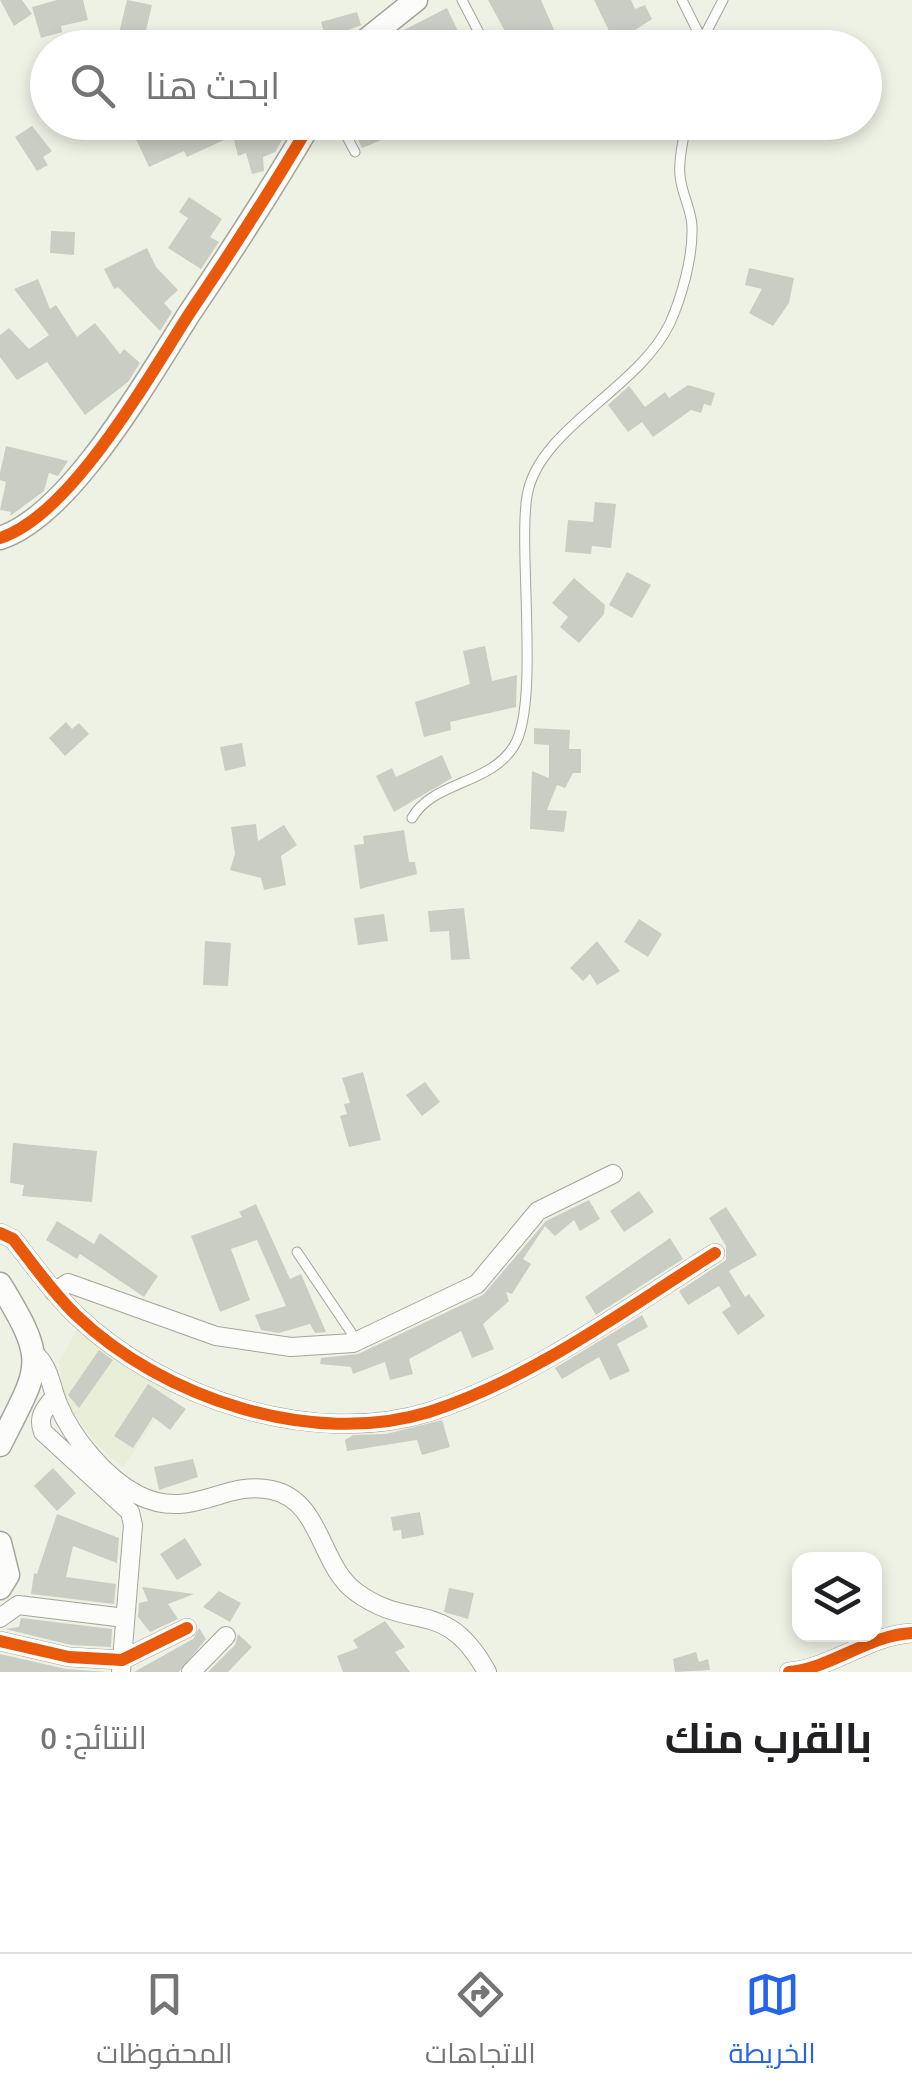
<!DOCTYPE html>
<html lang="ar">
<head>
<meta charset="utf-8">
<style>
  body { margin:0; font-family:Signika,Cairo,sans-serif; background:#f2f2f2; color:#202124; direction:rtl }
  .controls { position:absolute; right:30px; bottom:30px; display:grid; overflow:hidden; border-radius:20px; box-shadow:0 5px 15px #0003 }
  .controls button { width:90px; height:90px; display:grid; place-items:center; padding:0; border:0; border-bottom:2px solid #e0e0e0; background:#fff; color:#202124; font:50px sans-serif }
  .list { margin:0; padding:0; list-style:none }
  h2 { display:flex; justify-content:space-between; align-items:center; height:130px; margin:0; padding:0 40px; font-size:42px }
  h2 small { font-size:32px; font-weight:400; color:#757577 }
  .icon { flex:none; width:55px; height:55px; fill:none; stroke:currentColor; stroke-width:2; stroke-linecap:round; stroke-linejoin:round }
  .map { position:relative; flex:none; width:912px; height:1672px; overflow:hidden; direction:ltr }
  .search { position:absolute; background:#fff; box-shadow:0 5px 15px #0003; left:30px; right:30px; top:30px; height:110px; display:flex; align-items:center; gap:25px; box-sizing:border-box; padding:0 35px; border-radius:55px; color:#757577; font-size:38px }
  .sheet { height:280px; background:#fff }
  nav { display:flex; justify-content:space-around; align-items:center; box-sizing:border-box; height:140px; border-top:2px solid #e0e0e0; background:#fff; font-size:28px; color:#757577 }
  nav a { display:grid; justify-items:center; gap:5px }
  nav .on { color:#2563eb }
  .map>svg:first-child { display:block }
  .built { fill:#e8eed8 }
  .building { fill:#cacdc3 }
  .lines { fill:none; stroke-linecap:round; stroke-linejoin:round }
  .service-casing { stroke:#a2a59b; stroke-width:11 }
  .minor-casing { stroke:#a2a59b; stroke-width:20 }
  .tertiary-casing { stroke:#a2a59b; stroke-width:25 }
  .service { stroke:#fcfdfb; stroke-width:9 }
  .minor { stroke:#fcfdfb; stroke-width:18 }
  .tertiary { stroke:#fcfdfb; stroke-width:22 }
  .cycleway-casing { stroke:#fff; stroke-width:19 }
  .cycleway { stroke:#e8590c; stroke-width:12 }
</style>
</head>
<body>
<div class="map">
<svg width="912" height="1672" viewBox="0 0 912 1672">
  <rect width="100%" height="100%" fill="#eef2e5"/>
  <path class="built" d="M 78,1329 L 174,1390 L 123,1468 L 95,1443 L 65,1401 L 59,1361 Z"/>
  <path class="building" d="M 0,0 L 22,0 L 32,14 L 14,26 Z
    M 57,0 L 83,0 L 88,20 L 61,26 L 62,32 L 41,38 L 32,7 Z
    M 127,0 L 152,5 L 143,43 L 118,37 Z
    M 488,0 L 541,0 L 562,48 L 514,48 Z
    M 594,0 L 631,0 L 635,9 L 645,5 L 652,19 L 626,36 L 624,32 L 612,37 Z
    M 447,8 L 466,48 L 407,48 L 400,32 Z
    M 357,12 L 361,25 L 341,33 L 341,48 L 329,48 L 321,22 Z
    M 128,122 L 293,122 L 275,152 L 263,157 L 264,171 L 252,174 L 246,153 L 238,156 L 233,136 L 187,157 L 184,151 L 149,167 Z
    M 367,122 L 425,122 L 362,148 L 353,129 Z
    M 32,126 L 52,151 L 43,157 L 48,165 L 37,171 L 15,137 Z
    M 189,197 L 222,219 L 210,237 L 219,242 L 201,269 L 168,248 L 188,218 L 179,212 Z
    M 51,231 L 75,232 L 74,255 L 50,253 Z
    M 147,248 L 156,267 L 178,290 L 164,303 L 172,312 L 160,331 L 118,287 L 114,289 L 104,269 Z
    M 749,268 L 794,278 L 789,303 L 773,326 L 749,313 L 762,289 L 745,285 Z
    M 38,279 L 50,309 L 56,305 L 77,337 L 95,323 L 120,354 L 124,349 L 140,363 L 128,382 L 85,415 L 47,362 L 17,380 L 0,357 L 0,335 L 9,328 L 29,349 L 49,335 L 14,289 Z
    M 688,385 L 715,393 L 711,406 L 704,404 L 701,413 L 691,410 L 653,437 L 642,422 L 628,432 L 608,405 L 629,386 L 645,407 L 665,392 L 669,398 Z
    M 6,446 L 68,461 L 58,476 L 49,473 L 44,491 L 10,516 L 11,512 L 0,510 L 6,482 L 0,480 L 0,473 Z
    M 595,502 L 616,504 L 611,548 L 592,546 L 591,554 L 565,552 L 568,520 L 593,522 Z
    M 627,572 L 651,585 L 632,618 L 609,605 Z
    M 574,578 L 605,605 L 604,614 L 579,643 L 560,627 L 568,617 L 552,603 Z
    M 485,646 L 492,681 L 517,675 L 516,707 L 450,722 L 451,730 L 424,737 L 415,702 L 470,684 L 463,651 Z
    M 66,722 L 72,729 L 79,723 L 89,734 L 65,756 L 49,738 Z
    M 534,728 L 570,730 L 569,749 L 581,749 L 581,773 L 573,773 L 565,788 L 557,785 L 547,810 L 567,811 L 564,832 L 530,829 L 532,771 L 549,778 L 549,745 L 534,744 Z
    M 242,743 L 246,766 L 225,771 L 220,747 Z
    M 442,755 L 452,778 L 394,812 L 376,776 L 392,768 L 396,777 Z
    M 256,824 L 258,841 L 284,825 L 297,845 L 281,856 L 286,885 L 264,890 L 261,878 L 230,870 L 235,854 L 231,827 Z
    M 404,830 L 409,862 L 415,862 L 417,874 L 360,889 L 354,845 L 364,844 L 363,836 Z
    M 464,908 L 470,959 L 451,960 L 449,931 L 430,932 L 428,911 Z
    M 384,914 L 388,941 L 358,945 L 354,918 Z
    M 639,919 L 662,934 L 648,957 L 624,942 Z
    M 205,941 L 231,943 L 228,986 L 203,985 Z
    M 597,941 L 620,971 L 597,985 L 590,974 L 583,981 L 570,968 Z
    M 363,1072 L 381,1140 L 349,1147 L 340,1116 L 347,1114 L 344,1104 L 350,1103 L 342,1078 Z
    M 425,1082 L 440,1102 L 422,1116 L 406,1095 Z
    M 13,1143 L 97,1151 L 92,1202 L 22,1196 L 24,1185 L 10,1183 Z
    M 639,1191 L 654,1212 L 624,1232 L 610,1211 Z
    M 589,1200 L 600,1219 L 580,1231 L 574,1220 L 555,1236 L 545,1226 L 523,1259 L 531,1264 L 512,1294 L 506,1292 L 509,1301 L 483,1324 L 494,1349 L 472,1358 L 461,1331 L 409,1359 L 413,1374 L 390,1380 L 385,1362 L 353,1374 L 351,1367 L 320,1364 L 321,1358 L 358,1354 L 483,1295 L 546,1221 Z
    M 256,1204 L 290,1279 L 301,1274 L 326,1332 L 315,1333 L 310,1324 L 279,1333 L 261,1330 L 255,1315 L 286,1306 L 257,1240 L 231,1249 L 250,1300 L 220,1312 L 191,1236 L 242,1217 L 239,1212 Z
    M 726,1207 L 757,1255 L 729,1271 L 745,1297 L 749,1294 L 765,1316 L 738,1335 L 722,1312 L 731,1306 L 719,1286 L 688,1305 L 679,1291 L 726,1260 L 726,1246 L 709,1218 Z
    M 57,1221 L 94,1244 L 100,1233 L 158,1276 L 144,1297 L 80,1254 L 77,1259 L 46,1240 Z
    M 670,1238 L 683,1259 L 596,1315 L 585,1297 Z
    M 642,1315 L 648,1327 L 617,1344 L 630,1371 L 610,1380 L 599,1357 L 562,1379 L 555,1368 Z
    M 99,1350 L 113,1360 L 79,1408 L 68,1395 Z
    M 148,1384 L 186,1409 L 170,1430 L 153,1417 L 133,1448 L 114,1436 Z
    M 442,1420 L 450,1447 L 422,1455 L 417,1440 L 347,1451 L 345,1440 L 353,1435 L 386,1434 Z
    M 193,1459 L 198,1477 L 159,1490 L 154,1467 Z
    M 53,1468 L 76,1493 L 57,1511 L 34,1486 Z
    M 420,1512 L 424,1535 L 402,1539 L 401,1530 L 393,1531 L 391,1517 Z
    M 57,1514 L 119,1538 L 117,1563 L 73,1546 L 66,1577 L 116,1584 L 114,1604 L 31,1594 L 34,1573 L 37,1574 Z
    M 185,1538 L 202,1565 L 177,1580 L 160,1554 Z
    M 142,1587 L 194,1594 L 168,1604 L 178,1619 L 150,1632 L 138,1617 L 139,1603 L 148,1601 Z
    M 449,1588 L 474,1593 L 468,1619 L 444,1612 Z
    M 219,1591 L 241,1603 L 230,1622 L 203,1607 Z
    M 21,1618 L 112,1629 L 111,1647 L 71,1645 L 5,1629 L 19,1627 Z
    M 385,1621 L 405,1647 L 395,1652 L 410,1672 L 343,1672 L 337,1656 L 358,1648 L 353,1640 Z
    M 199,1628 L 206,1639 L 179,1672 L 134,1672 L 193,1639 Z
    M 238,1634 L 252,1647 L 228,1672 L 208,1672 L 235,1645 Z
    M 696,1652 L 699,1662 L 708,1659 L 710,1670 L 675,1672 L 673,1659 Z
    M 0,1654 L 66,1669 L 109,1672 L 0,1672 Z"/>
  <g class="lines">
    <defs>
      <path id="service" d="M 462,0 L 487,48
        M 682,0 L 701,38
        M 384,26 L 396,48
        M 698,48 L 723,0
        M 339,122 L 355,152
        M 435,122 L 441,134
        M 412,818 C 433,781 490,785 514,746 C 540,705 518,550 527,496 C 538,428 639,389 670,323 C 682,296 693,257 692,227 C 692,210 681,193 680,175 C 678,159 684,139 686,122
        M 297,1252 L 357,1341"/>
      <path id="minor" d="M 0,1233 L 13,1239 C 33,1264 52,1292 76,1315 C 162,1398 312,1448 429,1412 C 532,1379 624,1310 715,1253
        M 54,1292 L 68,1283 L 216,1336 L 291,1347 L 353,1343 L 477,1284 L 538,1211 L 613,1174
        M 37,1356 C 50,1369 51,1387 58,1404 C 72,1438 105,1478 138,1495 C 192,1522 224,1479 272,1490 C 322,1501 319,1565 356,1592 C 412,1633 445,1596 487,1672
        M 55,1396 C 45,1409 37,1416 43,1432 L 130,1512 L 133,1525 L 121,1672
        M 0,1618 L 18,1605 L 125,1618
        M 0,1641 L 69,1657 L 122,1660 L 187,1628
        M 191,1672 L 226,1636
        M 789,1672 C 832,1668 869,1635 912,1633"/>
      <path id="tertiary" d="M 356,48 L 416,0
        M 0,538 C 72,515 150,374 191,311 C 233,249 273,187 311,122
        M 0,1284 C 49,1364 40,1365 0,1445
        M 0,1543 L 8,1575 L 0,1588"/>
    </defs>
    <use href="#service" class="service-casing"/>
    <use href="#minor" class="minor-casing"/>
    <use href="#tertiary" class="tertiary-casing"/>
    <use href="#service" class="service"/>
    <use href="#minor" class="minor"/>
    <use href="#tertiary" class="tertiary"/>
    <defs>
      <path id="cycleway" d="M 0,538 C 72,515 150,374 191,311 C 233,249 273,187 311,122
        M 0,1233 L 13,1239 C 33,1264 52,1292 76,1315 C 162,1398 312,1448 429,1412 C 532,1379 624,1310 715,1253
        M 0,1641 L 69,1657 L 122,1660 L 187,1628
        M 789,1672 C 832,1668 869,1635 912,1633"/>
    </defs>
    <use href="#cycleway" class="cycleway-casing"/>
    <use href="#cycleway" class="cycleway"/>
  </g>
</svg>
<div class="controls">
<button><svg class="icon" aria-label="layers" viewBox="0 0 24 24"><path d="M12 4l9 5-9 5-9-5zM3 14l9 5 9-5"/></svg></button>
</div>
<div class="search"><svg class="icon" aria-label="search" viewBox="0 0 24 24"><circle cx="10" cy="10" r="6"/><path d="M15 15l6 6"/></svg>ابحث هنا</div>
</div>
<section class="sheet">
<h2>بالقرب منك<small>النتائج: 0</small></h2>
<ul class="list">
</ul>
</section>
<nav>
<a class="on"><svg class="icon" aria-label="map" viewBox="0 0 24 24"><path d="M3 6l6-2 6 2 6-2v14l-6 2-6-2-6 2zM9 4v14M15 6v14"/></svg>الخريطة</a>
<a><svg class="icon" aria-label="directions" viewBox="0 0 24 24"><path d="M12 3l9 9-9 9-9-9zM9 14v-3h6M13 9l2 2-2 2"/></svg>الاتجاهات</a>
<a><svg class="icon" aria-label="saved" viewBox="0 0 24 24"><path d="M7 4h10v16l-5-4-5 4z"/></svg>المحفوظات</a>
</nav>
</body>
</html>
